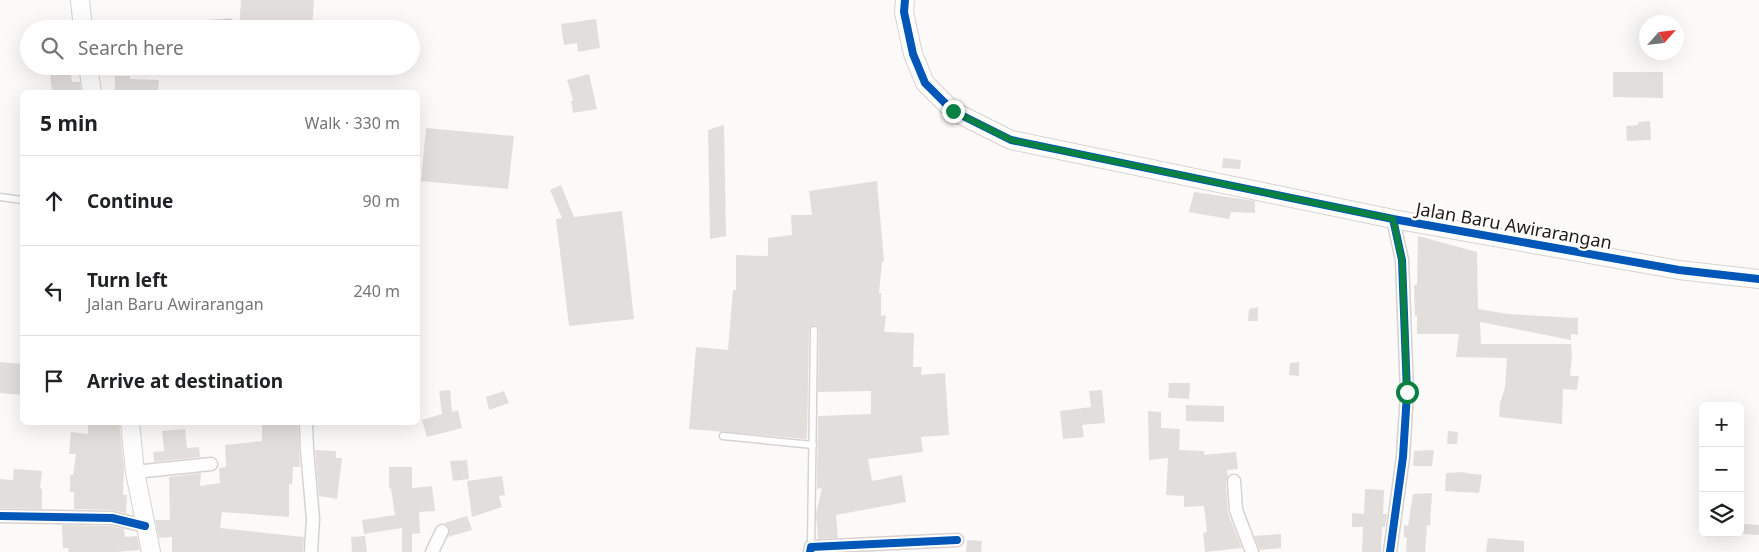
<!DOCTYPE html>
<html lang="en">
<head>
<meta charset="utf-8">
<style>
  body { margin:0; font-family:"Noto Sans",sans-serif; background:#f6f6f6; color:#202124 }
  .controls { position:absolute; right:15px; bottom:15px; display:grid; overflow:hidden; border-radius:8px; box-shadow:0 5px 20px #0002 }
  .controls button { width:45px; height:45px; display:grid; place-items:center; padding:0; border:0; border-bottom:1px solid #e0e0e0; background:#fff; color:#202124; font:25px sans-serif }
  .compass { position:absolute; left:1639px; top:15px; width:45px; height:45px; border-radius:50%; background:#fff; box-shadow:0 5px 20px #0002; rotate:63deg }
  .stop { position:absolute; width:15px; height:15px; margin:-11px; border:4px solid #0b8043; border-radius:50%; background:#fff }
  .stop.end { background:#0b8043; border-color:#fff; box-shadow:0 1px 5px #0008 }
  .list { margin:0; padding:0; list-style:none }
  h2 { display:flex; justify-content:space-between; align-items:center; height:65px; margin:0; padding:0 20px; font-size:21px }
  h2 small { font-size:16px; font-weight:400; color:#757577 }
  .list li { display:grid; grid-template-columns:32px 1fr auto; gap:15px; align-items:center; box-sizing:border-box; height:90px; padding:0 20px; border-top:1px solid #e0e0e0 }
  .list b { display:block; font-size:19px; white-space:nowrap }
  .list p { margin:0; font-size:16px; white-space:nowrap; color:#757577 }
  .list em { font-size:16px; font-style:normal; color:#757577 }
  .icon { flex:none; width:28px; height:28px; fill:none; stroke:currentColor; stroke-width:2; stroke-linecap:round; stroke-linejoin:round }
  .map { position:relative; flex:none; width:1759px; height:552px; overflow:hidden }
  .search { position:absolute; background:#fff; box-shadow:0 5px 20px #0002; left:20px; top:20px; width:400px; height:55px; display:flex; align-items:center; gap:12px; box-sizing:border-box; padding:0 18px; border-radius:28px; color:#757577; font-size:19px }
  .panel { position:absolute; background:#fff; box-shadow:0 5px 20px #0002; left:20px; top:90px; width:400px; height:335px; border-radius:8px }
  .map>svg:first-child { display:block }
  .building { fill:#e2dedb }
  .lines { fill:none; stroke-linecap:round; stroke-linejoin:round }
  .lane-casing { stroke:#d7d2d0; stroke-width:9 }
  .street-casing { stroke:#d7d2d0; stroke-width:15 }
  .secondary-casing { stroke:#d7d2d0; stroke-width:20 }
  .lane { stroke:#fffefe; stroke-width:6 }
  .street { stroke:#fffefe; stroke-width:12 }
  .secondary { stroke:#fffefe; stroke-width:18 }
  .cycleway-casing { stroke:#fff; stroke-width:11 }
  .cycleway { stroke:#0057b8; stroke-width:8 }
  .route { stroke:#0b8043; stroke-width:6 }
  .labels { text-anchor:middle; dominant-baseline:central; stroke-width:4.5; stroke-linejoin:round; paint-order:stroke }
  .street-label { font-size:18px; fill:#211b18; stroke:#fff }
</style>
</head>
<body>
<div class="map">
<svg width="1759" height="552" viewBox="0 0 1759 552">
  <rect width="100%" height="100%" fill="#fcfaf8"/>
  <path class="building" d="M 241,0 L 314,0 L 312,29 L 239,29 Z
    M 596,19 L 600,48 L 578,52 L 577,43 L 564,45 L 561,24 Z
    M 49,66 L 70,66 L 72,82 L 80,82 L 81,92 L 52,92 Z
    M 1613,72 L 1663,72 L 1663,98 L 1613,97 Z
    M 589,74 L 597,109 L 573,113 L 571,101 L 573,100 L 567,80 Z
    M 115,76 L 130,76 L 130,79 L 159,80 L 158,92 L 115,92 Z
    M 1650,121 L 1651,140 L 1627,141 L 1626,126 L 1638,125 L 1638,122 Z
    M 724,125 L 726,236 L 710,239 L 708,130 Z
    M 426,128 L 514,136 L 508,189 L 421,181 Z
    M 1223,158 L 1241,160 L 1240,169 L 1222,168 Z
    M 877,181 L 884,261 L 882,262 L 879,293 L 881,293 L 881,316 L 886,315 L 884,332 L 914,333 L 913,367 L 922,367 L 921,375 L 945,373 L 949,435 L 921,437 L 923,452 L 868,459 L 872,481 L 902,475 L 906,502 L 836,515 L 838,538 L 818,539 L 816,514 L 822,488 L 817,489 L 818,416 L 871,414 L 871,391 L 818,392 L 819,330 L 817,326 L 814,325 L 809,330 L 807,439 L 689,429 L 696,347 L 728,350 L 733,290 L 736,290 L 736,255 L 768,256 L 768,238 L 792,235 L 791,215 L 812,215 L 809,191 Z
    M 561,185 L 574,217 L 622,211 L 634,319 L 569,326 L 556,219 L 562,218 L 550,190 Z
    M 1194,192 L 1255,201 L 1255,213 L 1231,212 L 1229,219 L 1189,212 Z
    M 1418,236 L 1477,252 L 1478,309 L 1508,314 L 1578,318 L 1578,335 L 1571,334 L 1571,340 L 1480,322 L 1481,344 L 1571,344 L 1572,355 L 1570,376 L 1579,376 L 1577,390 L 1563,389 L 1562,424 L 1499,417 L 1500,403 L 1505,388 L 1507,358 L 1456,357 L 1459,334 L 1417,334 L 1417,316 L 1415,316 L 1414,285 L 1417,285 Z
    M 1258,307 L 1258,321 L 1248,321 L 1249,309 Z
    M 0,362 L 22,364 L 22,395 L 0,393 Z
    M 1299,362 L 1299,376 L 1289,375 L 1290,363 Z
    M 1169,383 L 1190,383 L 1189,399 L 1168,398 Z
    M 450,390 L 452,412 L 458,410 L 462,428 L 427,437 L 422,420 L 442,414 L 439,391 Z
    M 1102,390 L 1105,423 L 1082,425 L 1084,437 L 1063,439 L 1060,411 L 1091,407 L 1089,391 Z
    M 504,391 L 509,403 L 489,410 L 486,397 Z
    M 1186,405 L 1224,406 L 1224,422 L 1186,421 Z
    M 1148,411 L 1161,412 L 1161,428 L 1180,429 L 1179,450 L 1204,451 L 1204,455 L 1236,452 L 1238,469 L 1227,470 L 1228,476 L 1226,482 L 1228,513 L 1242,548 L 1205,552 L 1203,533 L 1207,532 L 1204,506 L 1184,507 L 1184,496 L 1166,495 L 1168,458 L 1149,460 Z
    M 88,422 L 119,422 L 124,467 L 123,495 L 127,495 L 126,513 L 112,510 L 74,509 L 74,492 L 70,492 L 70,475 L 73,475 L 76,454 L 69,454 L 71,432 L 88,434 Z
    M 262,422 L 298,422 L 300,467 L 293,467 L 292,484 L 289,484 L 289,517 L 222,512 L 220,528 L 304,537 L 303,552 L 172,552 L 172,537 L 159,538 L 155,520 L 170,520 L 169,477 L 201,473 L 200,486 L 220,483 L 219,468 L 226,467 L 225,445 L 262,441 Z
    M 185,429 L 187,448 L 199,447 L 200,457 L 154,462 L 153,452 L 164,451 L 162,431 Z
    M 1448,431 L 1458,432 L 1457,444 L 1447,444 Z
    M 315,450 L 336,451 L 336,458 L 342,458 L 337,499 L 319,496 Z
    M 1434,450 L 1432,466 L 1413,466 L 1414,451 Z
    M 467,460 L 469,479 L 453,481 L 450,461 Z
    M 389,467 L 412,467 L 412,488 L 432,486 L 435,511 L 419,512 L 420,533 L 412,534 L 412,552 L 402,552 L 402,528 L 364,534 L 362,520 L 395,515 L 391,489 L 389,488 Z
    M 14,469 L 42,471 L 40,488 L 42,489 L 42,509 L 0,508 L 0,479 L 13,480 Z
    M 1465,472 L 1465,473 L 1482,475 L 1479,493 L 1445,491 L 1446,473 Z
    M 502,476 L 505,495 L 499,496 L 502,507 L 472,517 L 467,481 Z
    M 1365,489 L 1384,490 L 1383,514 L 1387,514 L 1385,527 L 1382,527 L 1381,552 L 1362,552 L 1363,527 L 1352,527 L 1352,513 L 1364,514 Z
    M 1432,493 L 1430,526 L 1427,525 L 1425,552 L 1406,552 L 1407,538 L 1404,537 L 1404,525 L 1408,526 L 1413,494 Z
    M 467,516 L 472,530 L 448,537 L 450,530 L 448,526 L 444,523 Z
    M 1744,524 L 1759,525 L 1759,535 L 1743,534 Z
    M 62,525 L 111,526 L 124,529 L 125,537 L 137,536 L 140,550 L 115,552 L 69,552 L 68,548 L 63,548 Z
    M 1281,534 L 1281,548 L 1260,550 L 1254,536 Z
    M 365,536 L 367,552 L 352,552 L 351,537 Z
    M 1488,538 L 1524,541 L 1524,552 L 1486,552 Z
    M 967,540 L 982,541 L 981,552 L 966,552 Z"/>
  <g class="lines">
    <defs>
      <path id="lane" d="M 141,29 L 230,23
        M 0,197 L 22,200
        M 723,436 L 813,445
        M 811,547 L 814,330"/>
      <path id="street" d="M 306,422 L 307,450 L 313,519 L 311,552
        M 135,472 L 211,464
        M 1234,481 L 1236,510 L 1252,552
        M 0,516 L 112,518 L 145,526
        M 432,552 L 442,531
        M 810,552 L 811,547 L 957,540
        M 1390,552 L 1403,457 L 1407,393 L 1402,260 L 1393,219"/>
      <path id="secondary" d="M 80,0 L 83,29
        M 905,0 L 904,12 L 913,54 L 925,83 L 953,111 L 1011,140 L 1393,219 L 1679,270 L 1759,279
        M 88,66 L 92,92
        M 130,422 L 135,472 L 151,552"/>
    </defs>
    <use href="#lane" class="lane-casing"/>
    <use href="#street" class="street-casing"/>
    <use href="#secondary" class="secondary-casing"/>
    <use href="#lane" class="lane"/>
    <use href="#street" class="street"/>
    <use href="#secondary" class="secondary"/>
    <defs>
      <path id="cycleway" d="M 905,0 L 904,12 L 913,54 L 925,83 L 953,111 L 1011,140 L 1393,219 L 1679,270 L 1759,279
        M 0,516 L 112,518 L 145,526
        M 810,552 L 811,547 L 957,540
        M 1390,552 L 1403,457 L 1407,393 L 1402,260 L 1393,219"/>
    </defs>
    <use href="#cycleway" class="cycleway-casing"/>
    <use href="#cycleway" class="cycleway"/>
  </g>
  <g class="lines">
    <path class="route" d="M 953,111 L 1011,140 L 1393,219 L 1402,260 L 1407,392"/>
  </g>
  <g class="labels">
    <g class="street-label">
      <text transform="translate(1514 225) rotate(10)">Jalan Baru Awirarangan</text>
    </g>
  </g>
</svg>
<div class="controls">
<button>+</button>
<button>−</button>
<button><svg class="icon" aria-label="layers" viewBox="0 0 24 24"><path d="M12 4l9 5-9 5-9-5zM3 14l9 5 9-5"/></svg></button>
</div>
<svg class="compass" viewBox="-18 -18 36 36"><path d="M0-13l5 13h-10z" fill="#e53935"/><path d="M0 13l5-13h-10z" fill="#757577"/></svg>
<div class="stop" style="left:1407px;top:392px"></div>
<div class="stop end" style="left:953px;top:111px"></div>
<div class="search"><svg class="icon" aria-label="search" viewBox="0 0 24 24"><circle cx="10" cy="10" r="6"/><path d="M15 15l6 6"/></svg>Search here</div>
<section class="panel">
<h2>5 min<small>Walk · 330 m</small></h2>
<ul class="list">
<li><svg class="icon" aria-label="ahead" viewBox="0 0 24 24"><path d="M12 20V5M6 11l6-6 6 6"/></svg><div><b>Continue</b></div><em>90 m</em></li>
<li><svg class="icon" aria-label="left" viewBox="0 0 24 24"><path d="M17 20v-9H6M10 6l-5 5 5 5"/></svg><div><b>Turn left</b><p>Jalan Baru Awirarangan</p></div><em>240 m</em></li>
<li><svg class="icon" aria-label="arrive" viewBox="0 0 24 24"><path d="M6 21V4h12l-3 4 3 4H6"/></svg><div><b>Arrive at destination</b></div></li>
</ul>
</section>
</div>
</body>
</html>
